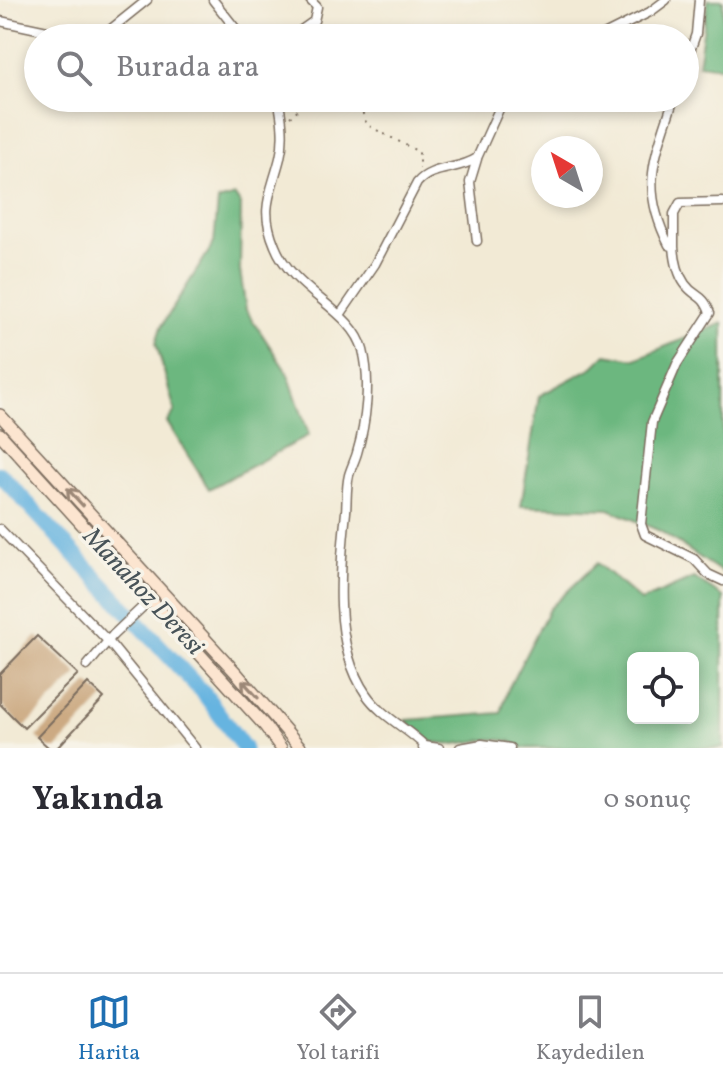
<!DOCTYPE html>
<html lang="tr">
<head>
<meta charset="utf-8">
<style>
  body { margin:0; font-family:Vollkorn,serif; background:#f2f2f3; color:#2b2b33 }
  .controls { position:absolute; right:24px; bottom:24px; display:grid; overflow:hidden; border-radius:12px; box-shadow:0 4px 12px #0003 }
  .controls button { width:72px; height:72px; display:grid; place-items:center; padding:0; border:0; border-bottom:2px solid #e1e1e2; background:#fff; color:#2b2b33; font:40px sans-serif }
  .compass { position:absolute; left:531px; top:136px; width:72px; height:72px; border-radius:50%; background:#fff; box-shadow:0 4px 12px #0003; rotate:321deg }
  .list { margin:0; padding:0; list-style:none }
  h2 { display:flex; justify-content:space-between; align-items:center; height:104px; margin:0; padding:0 32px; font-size:34px }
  h2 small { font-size:26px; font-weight:400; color:#7c7c81 }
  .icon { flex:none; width:44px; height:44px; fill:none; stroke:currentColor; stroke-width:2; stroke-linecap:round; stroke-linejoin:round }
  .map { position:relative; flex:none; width:723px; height:748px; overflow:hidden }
  .search { position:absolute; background:#fff; box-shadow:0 4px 12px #0003; left:24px; right:24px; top:24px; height:88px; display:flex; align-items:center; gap:20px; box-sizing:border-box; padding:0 28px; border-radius:44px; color:#7c7c81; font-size:30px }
  .sheet { height:224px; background:#fff }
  nav { display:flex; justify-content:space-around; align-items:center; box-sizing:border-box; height:112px; border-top:2px solid #e1e1e2; background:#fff; font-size:22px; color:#7c7c81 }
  nav a { display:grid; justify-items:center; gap:4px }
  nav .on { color:#1f6fb2 }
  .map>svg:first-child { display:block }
  .forest { fill:#6cb77f; stroke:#54704e; stroke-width:2; fill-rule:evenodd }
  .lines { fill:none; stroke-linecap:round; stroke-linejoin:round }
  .river { stroke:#66b4e0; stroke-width:16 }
  .building { fill:#ccaa83 }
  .minor-casing { stroke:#7b6d5e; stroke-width:11 }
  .secondary-casing { stroke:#7b6d5e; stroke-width:14 }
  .path { stroke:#7b6d5e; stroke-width:2; stroke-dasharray:2 6; stroke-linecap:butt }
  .minor { stroke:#fff; stroke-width:8 }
  .secondary { stroke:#fce5d0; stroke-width:11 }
  .oneway { stroke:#9c8877 }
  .labels { text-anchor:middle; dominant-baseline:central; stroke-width:7; stroke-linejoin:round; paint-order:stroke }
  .water-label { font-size:26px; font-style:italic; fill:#485358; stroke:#f7f3e8 }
</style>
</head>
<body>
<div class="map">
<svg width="723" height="748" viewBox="0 0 723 748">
  <rect width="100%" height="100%" fill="#f7f3e8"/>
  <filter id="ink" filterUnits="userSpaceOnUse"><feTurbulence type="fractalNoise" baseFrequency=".0125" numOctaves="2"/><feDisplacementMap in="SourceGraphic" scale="16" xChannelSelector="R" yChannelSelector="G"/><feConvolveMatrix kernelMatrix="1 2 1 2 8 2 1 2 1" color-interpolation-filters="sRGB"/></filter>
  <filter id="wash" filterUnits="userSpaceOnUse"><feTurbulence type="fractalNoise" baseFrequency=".006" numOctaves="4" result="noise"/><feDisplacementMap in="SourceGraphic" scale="32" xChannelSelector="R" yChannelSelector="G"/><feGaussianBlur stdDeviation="1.8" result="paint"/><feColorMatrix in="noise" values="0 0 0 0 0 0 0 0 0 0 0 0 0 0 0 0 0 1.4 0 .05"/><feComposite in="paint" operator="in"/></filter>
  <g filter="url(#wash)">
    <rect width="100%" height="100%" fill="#f2ead5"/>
    <path class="forest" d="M 708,0 L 723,0 L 723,67 L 698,64 Z
      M 235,196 L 241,205 L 240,271 L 246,310 L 288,374 L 309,435 L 209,489 L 167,422 L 175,411 L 156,343 L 161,327 L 214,243 L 218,201 Z
      M 723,323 L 723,573 L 660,531 L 609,509 L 521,506 L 539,396 L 593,367 L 606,354 L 635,359 Z
      M 597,563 L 641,601 L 694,578 L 723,597 L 723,748 L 522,748 L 510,741 L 492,739 L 455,744 L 429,742 L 406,720 L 501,713 L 508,689 L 549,609 ZM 633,658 L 693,658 L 693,718 L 633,718 Z"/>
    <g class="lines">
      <path class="river" d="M 0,474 L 205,695 L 244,748"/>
    </g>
    <g id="blocks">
      <path class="building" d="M 37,636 L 78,674 L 24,728 L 0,704 L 0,674 Z
        M 88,683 L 104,698 L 57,748 L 49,748 L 37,737 Z"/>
    </g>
  </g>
  <g filter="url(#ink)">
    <use href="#blocks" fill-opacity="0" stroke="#7b6d5e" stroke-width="2"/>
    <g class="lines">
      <defs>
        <path id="minor" d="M 213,0 L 243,38
          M 0,21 L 80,38
          M 81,38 L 101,37 L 147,0
          M 290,38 L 314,21 L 317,7 L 310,0
          M 598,38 L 650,12 L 666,0
          M 685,65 L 696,34 L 699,0
          M 278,98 C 282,118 285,138 280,158 C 271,194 259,208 275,246 C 293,292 353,310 363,350 C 371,381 366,423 357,453 C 355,460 351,468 349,475 C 346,487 347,500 346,512 C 340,568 332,645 366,694 C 381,716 407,728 425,746 L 423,748
          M 674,98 C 655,158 639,186 669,245 L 674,247 L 674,214 L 680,203 L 723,202
          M 477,241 L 470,182 L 477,159
          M 674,247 C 675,260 677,273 685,284 C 695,298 703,293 710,313 L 677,364 L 652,422 L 641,524 L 645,535 L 694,559 L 708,574 L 723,581
          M 340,315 L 375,264 L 417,183 C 432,165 458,171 477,158 L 504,98
          M 0,529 L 108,641 L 195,748
          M 87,666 L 113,635 L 151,599
          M 425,746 L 439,748
          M 460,748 L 482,744 L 510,748"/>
        <path id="secondary" d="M 0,415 L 239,676 L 301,748
          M 0,434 L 265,726 L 281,748"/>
      </defs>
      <use href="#minor" class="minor-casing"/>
      <use href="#secondary" class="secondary-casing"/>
      <path class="path" d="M 357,98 L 367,125 L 419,152 L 419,169
        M 290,117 L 310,98"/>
      <use href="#minor" class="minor"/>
      <use href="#secondary" class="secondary"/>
    </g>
    <defs><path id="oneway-shaft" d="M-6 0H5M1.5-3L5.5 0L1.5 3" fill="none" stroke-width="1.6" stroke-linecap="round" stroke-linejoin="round" transform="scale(2)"/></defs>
    <g class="oneway">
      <use href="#oneway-shaft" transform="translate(75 497) rotate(-132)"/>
      <use href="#oneway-shaft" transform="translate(250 689) rotate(-132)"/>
    </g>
  </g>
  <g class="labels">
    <g class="water-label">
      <text transform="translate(143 592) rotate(47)">Manahoz Deresi</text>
    </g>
  </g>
</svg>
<div class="controls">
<button><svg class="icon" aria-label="locate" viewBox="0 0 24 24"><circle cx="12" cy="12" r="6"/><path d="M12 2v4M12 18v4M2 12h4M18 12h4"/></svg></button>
</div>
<svg class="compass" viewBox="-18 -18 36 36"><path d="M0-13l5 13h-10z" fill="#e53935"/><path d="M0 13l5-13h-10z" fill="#7c7c81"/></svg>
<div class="search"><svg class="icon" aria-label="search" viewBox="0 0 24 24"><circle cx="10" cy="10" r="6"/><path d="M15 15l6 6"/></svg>Burada ara</div>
</div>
<section class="sheet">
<h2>Yakında<small>0 sonuç</small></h2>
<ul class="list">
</ul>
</section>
<nav>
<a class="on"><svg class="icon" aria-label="map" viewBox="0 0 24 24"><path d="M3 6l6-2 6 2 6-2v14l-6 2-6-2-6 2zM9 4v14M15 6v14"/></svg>Harita</a>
<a><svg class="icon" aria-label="directions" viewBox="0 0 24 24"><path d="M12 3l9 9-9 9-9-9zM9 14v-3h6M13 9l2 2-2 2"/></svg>Yol tarifi</a>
<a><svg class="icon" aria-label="saved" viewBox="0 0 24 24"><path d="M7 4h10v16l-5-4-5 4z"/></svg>Kaydedilen</a>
</nav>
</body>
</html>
